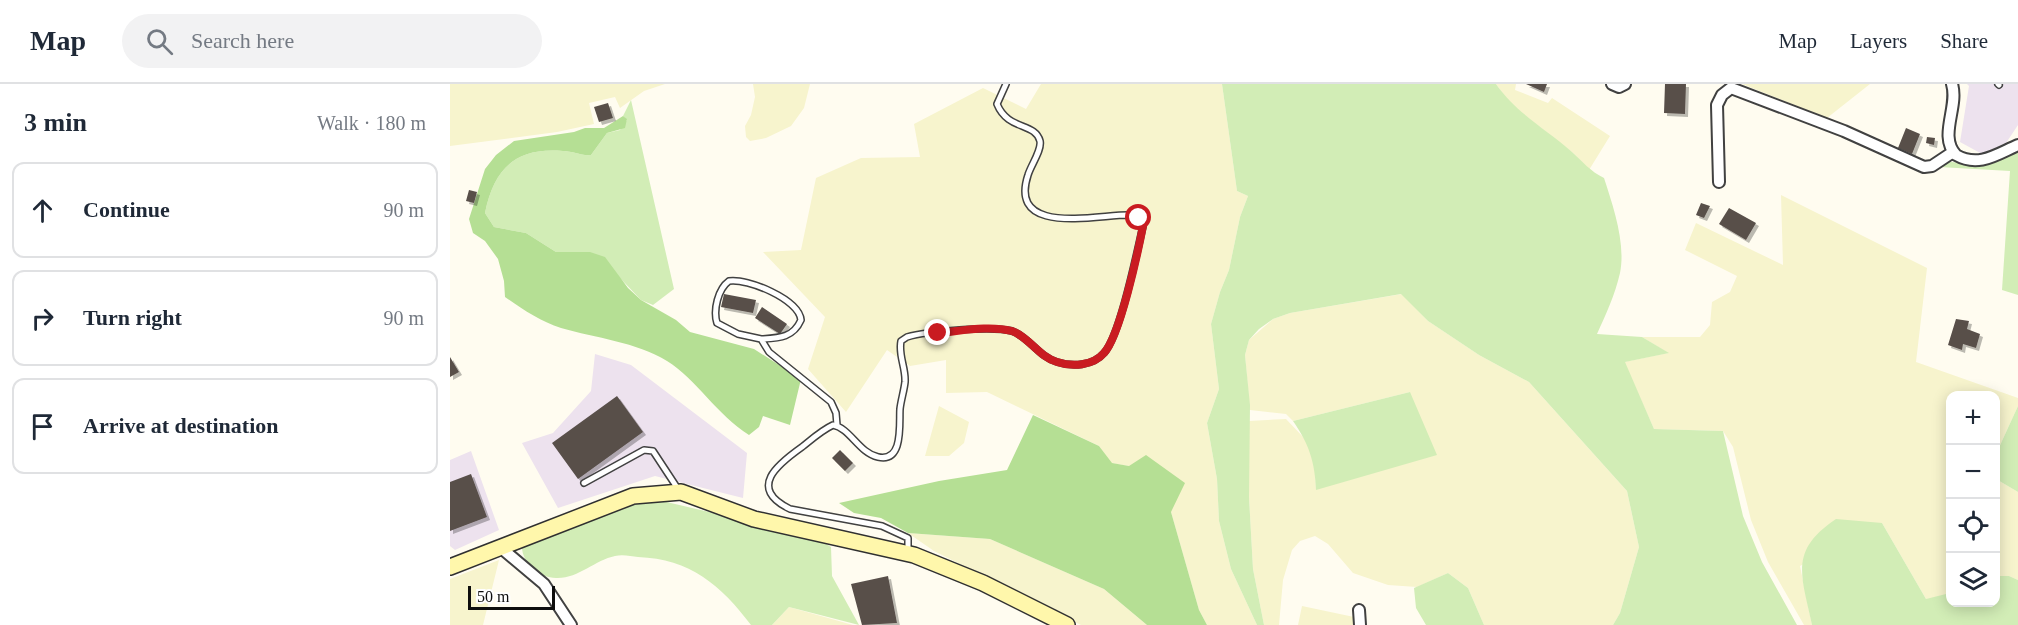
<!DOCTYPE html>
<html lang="en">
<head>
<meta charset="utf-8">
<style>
  body { margin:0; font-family:Georgia,serif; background:#f2f2f3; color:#1f2937 }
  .controls { position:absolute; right:18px; bottom:18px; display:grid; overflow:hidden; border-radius:12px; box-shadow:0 3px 15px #0003 }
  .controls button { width:54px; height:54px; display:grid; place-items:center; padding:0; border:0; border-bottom:2px solid #e0e1e3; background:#fff; color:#1f2937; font:30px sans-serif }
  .scale { position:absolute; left:18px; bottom:15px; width:87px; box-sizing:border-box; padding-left:6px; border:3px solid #0e0e0e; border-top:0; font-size:16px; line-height:21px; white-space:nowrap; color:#0e0e0e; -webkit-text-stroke:4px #fff; paint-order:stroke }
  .stop { position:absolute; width:18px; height:18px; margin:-14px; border:4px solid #c91b21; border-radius:50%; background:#fff }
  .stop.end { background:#c91b21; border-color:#fff; box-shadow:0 2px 6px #0008 }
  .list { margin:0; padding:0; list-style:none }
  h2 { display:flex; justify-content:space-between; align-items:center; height:78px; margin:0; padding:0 24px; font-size:26px }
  h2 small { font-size:20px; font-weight:400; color:#747a83 }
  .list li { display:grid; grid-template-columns:39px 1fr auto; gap:18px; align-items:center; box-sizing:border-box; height:96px; margin:0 12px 12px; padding:0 12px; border:2px solid #e0e1e3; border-radius:12px }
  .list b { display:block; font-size:22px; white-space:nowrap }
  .list em { font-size:20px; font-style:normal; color:#747a83 }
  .icon { flex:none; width:33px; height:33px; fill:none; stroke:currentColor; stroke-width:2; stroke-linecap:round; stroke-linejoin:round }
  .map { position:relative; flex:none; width:1568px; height:541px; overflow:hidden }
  header { display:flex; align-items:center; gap:36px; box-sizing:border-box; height:84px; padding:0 30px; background:#fff; border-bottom:2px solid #e0e1e3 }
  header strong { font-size:28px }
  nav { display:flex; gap:33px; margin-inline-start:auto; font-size:21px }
  .search { width:420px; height:54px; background:#f2f2f3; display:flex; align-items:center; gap:15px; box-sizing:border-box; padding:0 21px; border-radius:33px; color:#747a83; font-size:22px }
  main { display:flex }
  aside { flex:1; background:#fff }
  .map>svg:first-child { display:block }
  .industrial { fill:#ede2ee }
  .farmland { fill:#f7f4cd }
  .green { fill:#d2edb6 }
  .forest { fill:#b5df94 }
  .building { fill:#584f4a; filter:url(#shadow) }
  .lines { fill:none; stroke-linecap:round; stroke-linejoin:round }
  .lane-casing { stroke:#414141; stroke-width:8 }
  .street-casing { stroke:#414141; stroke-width:14 }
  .secondary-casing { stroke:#303030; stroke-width:18 }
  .lane { stroke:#fff; stroke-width:5 }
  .street { stroke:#fff; stroke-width:10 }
  .secondary { stroke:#fff7ab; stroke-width:15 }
  .route { stroke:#c91b21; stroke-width:8 }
</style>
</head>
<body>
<header>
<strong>Map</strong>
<div class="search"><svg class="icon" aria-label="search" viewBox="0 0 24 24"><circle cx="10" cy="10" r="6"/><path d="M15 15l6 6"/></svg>Search here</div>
<nav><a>Map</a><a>Layers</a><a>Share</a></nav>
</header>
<main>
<aside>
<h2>3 min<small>Walk · 180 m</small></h2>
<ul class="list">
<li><svg class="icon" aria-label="ahead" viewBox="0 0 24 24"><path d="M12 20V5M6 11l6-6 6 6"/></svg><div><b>Continue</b></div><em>90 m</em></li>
<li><svg class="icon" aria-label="right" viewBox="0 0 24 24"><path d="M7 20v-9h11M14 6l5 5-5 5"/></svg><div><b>Turn right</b></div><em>90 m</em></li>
<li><svg class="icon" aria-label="arrive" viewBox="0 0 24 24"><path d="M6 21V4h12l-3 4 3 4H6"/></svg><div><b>Arrive at destination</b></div></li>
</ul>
</aside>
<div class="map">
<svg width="1568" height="541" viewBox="0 0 1568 541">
  <defs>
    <filter id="shadow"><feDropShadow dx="3" dy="3" stdDeviation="0" flood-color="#0004"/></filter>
  </defs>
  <rect width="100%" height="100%" fill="#fffcf0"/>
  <path class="industrial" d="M 1517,0 L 1568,0 L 1568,41 L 1556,59 L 1532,70 L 1510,58 L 1519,2 Z
    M 145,270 L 181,281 L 297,369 L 293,414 L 205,392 L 108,424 L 72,359 L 103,349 L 141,307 Z
    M 21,367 L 49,446 L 5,466 L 0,462 L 0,376 Z"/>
  <path class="farmland" d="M 0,0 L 215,0 L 194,7 L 170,24 L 165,13 L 139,19 L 144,40 L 107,48 L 0,62 Z
    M 303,0 L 360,0 L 354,24 L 341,42 L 316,54 L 300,57 L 296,53 L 295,42 L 301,31 L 305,13 Z
    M 591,0 L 772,0 L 787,107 L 798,112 L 790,133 L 779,186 L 770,208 L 761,240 L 769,305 L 757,339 L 767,395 L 769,437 L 781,485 L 807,541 L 757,541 L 749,526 L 721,428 L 679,382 L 661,379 L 649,362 L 537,308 L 496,309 L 496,276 L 460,282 L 437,266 L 396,328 L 358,285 L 375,233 L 313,168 L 351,166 L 366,94 L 411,74 L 470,73 L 464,40 L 533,4 L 576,25 Z
    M 1046,0 L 1066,0 L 1065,6 L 1098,19 L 1102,14 L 1160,52 L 1139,86 L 1123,69 L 1060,20 Z
    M 1292,0 L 1420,0 L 1377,34 Z
    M 1331,111 L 1477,184 L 1466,278 L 1568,314 L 1568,322 L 1546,370 L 1546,312 L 1500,312 L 1500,509 L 1488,514 L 1476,515 L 1432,439 L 1350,482 L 1362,541 L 1354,541 L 1318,478 L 1301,436 L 1283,363 L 1273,347 L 1204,345 L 1174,278 L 1218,269 L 1192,253 L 1250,253 L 1260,241 L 1262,218 L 1280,208 L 1287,192 L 1235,166 L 1246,139 L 1333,181 Z
    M 952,210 L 978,237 L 1029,271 L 1079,298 L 1177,407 L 1189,463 L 1170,529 L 1163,541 L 1034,541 L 1018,504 L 998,489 L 967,503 L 938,501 L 903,489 L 878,460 L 865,452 L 850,457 L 842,466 L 833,496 L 829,541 L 814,541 L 803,485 L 799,413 L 799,337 L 836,335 L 856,356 L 865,379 L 866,406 L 960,308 L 843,337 L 836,330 L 800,326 L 795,271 L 799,256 L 823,235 L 840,229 Z
    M 489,322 L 519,338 L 514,359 L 499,372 L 475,372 Z
    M 1546,395 L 1568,408 L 1568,496 L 1559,492 L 1546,492 Z
    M 458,449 L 540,455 L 654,505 L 697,541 L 631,541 L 484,467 Z
    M 49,476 L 33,541 L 0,541 L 0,495 Z
    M 852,522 L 904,533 L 905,541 L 848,541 Z
    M 339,523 L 403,541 L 322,541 Z"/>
  <path class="green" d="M 772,0 L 1046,0 C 1067,30 1095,44 1122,68 C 1133,78 1140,87 1154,94 C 1163,122 1176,159 1170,189 C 1165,211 1156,230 1147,250 L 1192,253 L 1219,269 L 1175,278 L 1204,345 L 1273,347 L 1293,432 L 1312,478 L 1347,541 L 1163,541 L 1170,529 L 1189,463 L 1177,407 L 1079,298 L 1029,271 L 978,237 L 951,210 L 840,229 L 823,235 L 809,245 L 799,256 L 795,271 L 800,321 L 799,413 L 803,485 L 814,541 L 807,541 L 781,485 L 769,437 L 767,395 L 757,339 L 769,305 L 761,240 L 770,208 L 779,186 L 790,133 L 798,112 L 787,107 Z
    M 181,16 L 224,205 L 203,221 L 191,216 L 171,195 L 119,169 L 106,168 L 76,149 L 44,143 L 35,129 C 44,84 66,63 113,67 C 123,67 131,72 141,71 L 157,49 L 170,46 L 177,36 L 173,32 Z
    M 1568,64 L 1568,211 L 1552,206 L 1560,87 L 1489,83 L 1500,78 L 1516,79 Z
    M 960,308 L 987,371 L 866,406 C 865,378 859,360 843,337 Z
    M 1568,322 L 1568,408 L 1546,395 L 1546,370 Z
    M 208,416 L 366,453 L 381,463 L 382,492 L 409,541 L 339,523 L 322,541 L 301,541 C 271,501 240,475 188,473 C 181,472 172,470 165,472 C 145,476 128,495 106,494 C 90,494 72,479 72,463 L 80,458 L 177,422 Z
    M 1386,435 L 1432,439 L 1476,515 L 1500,509 L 1500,518 L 1546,518 L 1546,492 L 1559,492 L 1568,496 L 1568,541 L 1362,541 C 1352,492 1338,467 1386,435 Z
    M 998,489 L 1018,504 L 1034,541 L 976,541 L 966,524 L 964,504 Z"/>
  <path class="forest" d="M 173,32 L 177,35 L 175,44 L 157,49 L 141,71 C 131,72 123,67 113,67 C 66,63 44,84 35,129 L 44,143 L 76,149 L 106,168 L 140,168 L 155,173 L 178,204 L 191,216 L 226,236 L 240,248 L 304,265 L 351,295 L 340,341 L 313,332 L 309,343 L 299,351 C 267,331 246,295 217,277 C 186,258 146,254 111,244 C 91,238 72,225 55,213 L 54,197 L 48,175 L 35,157 L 23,149 L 19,135 L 35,85 L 46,71 L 64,57 L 124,48 L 135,44 L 154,44 Z
    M 583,331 L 649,362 L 662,379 L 679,382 L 696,371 L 735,399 L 721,428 L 749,526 L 757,541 L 697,541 L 654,505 L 540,455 L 458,449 L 431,434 L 404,429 L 389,419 L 489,397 L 557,386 Z"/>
  <path class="building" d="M 1076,0 L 1097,0 L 1094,8 Z
    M 1215,0 L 1236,0 L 1235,30 L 1214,29 Z
    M 158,19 L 163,34 L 149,38 L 144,23 Z
    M 1456,44 L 1470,50 L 1462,70 L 1448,64 Z
    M 1477,53 L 1485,54 L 1484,61 L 1476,59 Z
    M 19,106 L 27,108 L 24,119 L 16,117 Z
    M 1251,119 L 1260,122 L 1254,134 L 1246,131 Z
    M 1279,124 L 1306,139 L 1296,156 L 1269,140 Z
    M 274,210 L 306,216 L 303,229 L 271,223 Z
    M 312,223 L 337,240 L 330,250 L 305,234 Z
    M 1506,235 L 1519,237 L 1517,245 L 1530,250 L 1526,264 L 1513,260 L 1512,266 L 1498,261 Z
    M 0,273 L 9,288 L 0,293 Z
    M 167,312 L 193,348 L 128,395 L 102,359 Z
    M 390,366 L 403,379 L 395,387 L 382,374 Z
    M 21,390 L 37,433 L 0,447 L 0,398 Z
    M 438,492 L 447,539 L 412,541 L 401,500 Z"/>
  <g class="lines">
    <defs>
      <path id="lane" d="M 1548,0 L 1549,1
        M 311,255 C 329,254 343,254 351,236 C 349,215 297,194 279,197 C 268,205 263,226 267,239 L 288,250 L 311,255 L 319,268 L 381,318 L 386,329 L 387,341
        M 134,399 L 194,366 L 203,367 L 228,405
        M 458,467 L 458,454 L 432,442 L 340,425 C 297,404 328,380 352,363 C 362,355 372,346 383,341 C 400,344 409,369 428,373 C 454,379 449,339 450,325 C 451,316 454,307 455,298 C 456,284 448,271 451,257 L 457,253 C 477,247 542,242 562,247 C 579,253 589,273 607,278 C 622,283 643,282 654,269 C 670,252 687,168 693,142 L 689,134 L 678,131 C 645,131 558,152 578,91 C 581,81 592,66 590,57 C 585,38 558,47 547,20 L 556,0"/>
      <path id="street" d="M 1162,0 L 1169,3 L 1175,0
        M 1502,0 C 1509,23 1488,52 1506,71 C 1529,84 1547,70 1568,61
        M 1269,98 L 1267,21 L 1272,11 L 1281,4 L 1394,47 L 1474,83 L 1482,82 L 1503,68
        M 50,463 L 94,500 L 121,541
        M 909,526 L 910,541"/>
      <path id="secondary" d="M 0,483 L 183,412 L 231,408 L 304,435 L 464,471 L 533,499 L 617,541"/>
    </defs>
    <use href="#lane" class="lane-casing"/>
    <use href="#street" class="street-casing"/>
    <use href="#secondary" class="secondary-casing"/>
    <use href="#lane" class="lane"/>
    <use href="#street" class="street"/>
    <use href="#secondary" class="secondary"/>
  </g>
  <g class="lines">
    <path class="route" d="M 488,249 C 511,247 539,241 562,247 C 579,253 589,273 607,278 C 622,283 643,282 654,269 C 670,252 688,168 693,142 L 689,134"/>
  </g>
</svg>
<div class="controls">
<button>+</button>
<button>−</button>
<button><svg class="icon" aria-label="locate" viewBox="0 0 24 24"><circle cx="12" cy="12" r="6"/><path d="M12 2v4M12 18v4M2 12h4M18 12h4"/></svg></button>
<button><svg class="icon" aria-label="layers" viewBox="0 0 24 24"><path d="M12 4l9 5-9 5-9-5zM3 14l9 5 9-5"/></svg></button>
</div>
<div class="scale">50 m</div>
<div class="stop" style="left:689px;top:134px"></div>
<div class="stop end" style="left:488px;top:249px"></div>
</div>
</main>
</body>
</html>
